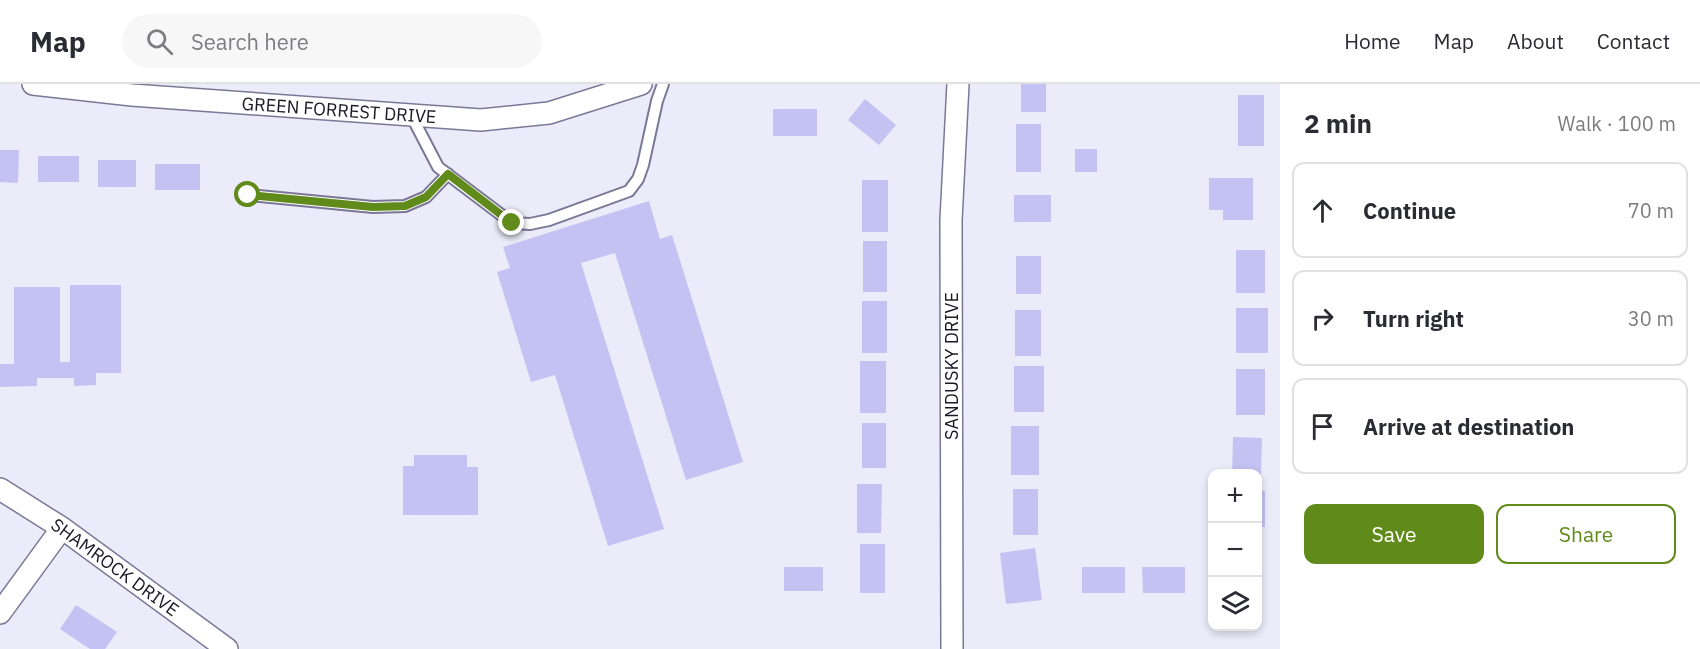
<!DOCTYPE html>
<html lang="en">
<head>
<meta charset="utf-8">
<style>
  body { margin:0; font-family:"IBM Plex Sans",sans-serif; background:#f7f7f7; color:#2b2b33 }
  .controls { position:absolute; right:18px; bottom:18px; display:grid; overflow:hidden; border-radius:12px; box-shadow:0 3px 9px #0003 }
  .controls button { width:54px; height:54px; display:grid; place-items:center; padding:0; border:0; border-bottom:2px solid #e1e1e2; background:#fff; color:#2b2b33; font:30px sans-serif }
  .stop { position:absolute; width:18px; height:18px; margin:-14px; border:4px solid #608b1a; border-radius:50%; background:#fff }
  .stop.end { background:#608b1a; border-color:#fff; box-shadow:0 2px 6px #0008 }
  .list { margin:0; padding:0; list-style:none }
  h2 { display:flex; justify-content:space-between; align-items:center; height:78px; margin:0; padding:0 24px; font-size:26px }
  h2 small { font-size:20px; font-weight:400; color:#7c7c81 }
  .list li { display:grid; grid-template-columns:39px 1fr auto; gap:18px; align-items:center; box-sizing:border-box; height:96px; margin:0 12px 12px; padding:0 12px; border:2px solid #e1e1e2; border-radius:12px }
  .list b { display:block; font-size:22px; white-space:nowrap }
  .list em { font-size:20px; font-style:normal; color:#7c7c81 }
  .actions { display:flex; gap:12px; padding:18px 24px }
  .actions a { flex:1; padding:14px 0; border:2px solid #608b1a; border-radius:12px; text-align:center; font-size:21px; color:#608b1a }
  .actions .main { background:#608b1a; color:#fff }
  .icon { flex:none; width:33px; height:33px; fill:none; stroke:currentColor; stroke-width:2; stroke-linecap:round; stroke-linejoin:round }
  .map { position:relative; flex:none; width:1280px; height:565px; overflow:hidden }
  header { display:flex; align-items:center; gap:36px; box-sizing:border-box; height:84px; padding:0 30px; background:#fff; border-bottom:2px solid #e1e1e2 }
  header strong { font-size:28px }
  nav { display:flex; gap:33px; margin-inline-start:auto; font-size:21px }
  .search { width:420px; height:54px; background:#f7f7f7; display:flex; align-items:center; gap:15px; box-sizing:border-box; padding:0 21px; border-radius:33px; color:#7c7c81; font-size:22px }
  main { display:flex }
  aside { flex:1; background:#fff }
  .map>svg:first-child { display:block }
  .building { fill:#c4c2f2 }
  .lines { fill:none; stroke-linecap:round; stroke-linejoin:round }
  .service-casing { stroke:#7a7896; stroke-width:14 }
  .minor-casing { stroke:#7a7896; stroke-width:24 }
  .service { stroke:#fff; stroke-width:10 }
  .minor { stroke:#fff; stroke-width:21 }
  .route { stroke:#608b1a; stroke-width:8 }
  .labels { text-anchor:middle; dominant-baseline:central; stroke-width:4.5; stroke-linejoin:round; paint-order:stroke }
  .street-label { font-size:18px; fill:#191824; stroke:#fff }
</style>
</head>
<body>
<header>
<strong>Map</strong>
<div class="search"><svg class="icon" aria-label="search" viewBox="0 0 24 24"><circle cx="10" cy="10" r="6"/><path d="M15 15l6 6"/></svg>Search here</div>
<nav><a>Home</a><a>Map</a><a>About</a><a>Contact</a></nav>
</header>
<main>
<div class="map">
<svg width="1280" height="565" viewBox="0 0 1280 565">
  <rect width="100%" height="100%" fill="#ebebf9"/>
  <path class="building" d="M 1021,0 L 1046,0 L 1046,28 L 1021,28 Z
    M 1238,11 L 1264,11 L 1264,62 L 1238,62 Z
    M 865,15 L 896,41 L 879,61 L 848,36 Z
    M 773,25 L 817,25 L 817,52 L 773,52 Z
    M 1016,40 L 1041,40 L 1041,88 L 1016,88 Z
    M 1075,65 L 1097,65 L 1097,88 L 1075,88 Z
    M 0,66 L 19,66 L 18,99 L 0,98 Z
    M 38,72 L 79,72 L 79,98 L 38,98 Z
    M 98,76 L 136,76 L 136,103 L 98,103 Z
    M 155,80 L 200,80 L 200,106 L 155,106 Z
    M 1209,94 L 1253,94 L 1253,136 L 1223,136 L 1223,126 L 1209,126 Z
    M 862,96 L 888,96 L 888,148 L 862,148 Z
    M 1014,111 L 1051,111 L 1051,138 L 1014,138 Z
    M 649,117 L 660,155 L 672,151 L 743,378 L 686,396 L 615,169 L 581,179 L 664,445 L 608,462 L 555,291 L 531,298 L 497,188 L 510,184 L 503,163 Z
    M 863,157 L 887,157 L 887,208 L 863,208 Z
    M 1236,166 L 1265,166 L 1265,209 L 1236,209 Z
    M 1016,172 L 1041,172 L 1041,210 L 1016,210 Z
    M 70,201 L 121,201 L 121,289 L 96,289 L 96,301 L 74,302 L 74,294 L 37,294 L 37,302 L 0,303 L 0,280 L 14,280 L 14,203 L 60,203 L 60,278 L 70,278 Z
    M 862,217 L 887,217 L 887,269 L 862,269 Z
    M 1236,224 L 1268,224 L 1268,269 L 1236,269 Z
    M 1015,226 L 1041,226 L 1041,272 L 1015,272 Z
    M 860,277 L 886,277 L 886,329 L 860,329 Z
    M 1014,282 L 1044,282 L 1044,328 L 1014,328 Z
    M 1236,285 L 1265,285 L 1265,331 L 1236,331 Z
    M 862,339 L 886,339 L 886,384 L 862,384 Z
    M 1011,342 L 1039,342 L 1039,391 L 1011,391 Z
    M 1233,353 L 1262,354 L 1261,391 L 1258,391 L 1258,390 L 1232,390 Z
    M 414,371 L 467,371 L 467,383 L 478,383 L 478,431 L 403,431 L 403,382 L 414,382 Z
    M 857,400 L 882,400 L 881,449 L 857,449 Z
    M 1013,405 L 1038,405 L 1038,451 L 1013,451 Z
    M 1258,407 L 1265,407 L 1265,443 L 1258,443 Z
    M 860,460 L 885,460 L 885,509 L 860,509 Z
    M 1035,464 L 1042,516 L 1006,520 L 1000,469 Z
    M 784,483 L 823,483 L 823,507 L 784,507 Z
    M 1082,483 L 1125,483 L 1125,509 L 1082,509 Z
    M 1142,483 L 1185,483 L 1185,509 L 1143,509 Z
    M 1258,489 L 1262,489 L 1262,520 L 1258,520 Z
    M 76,521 L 117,548 L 105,565 L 90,565 L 60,545 Z"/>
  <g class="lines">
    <defs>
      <path id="service" d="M 411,31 L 438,83 L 512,139 L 530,140 L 549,136 L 629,107 L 638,95 L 643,81 L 657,17 L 663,0
        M 248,111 L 373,123 L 405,122 L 426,113 L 448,90"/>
      <path id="minor" d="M 33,0 L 132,11 L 481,36 L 549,29 L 641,0
        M 0,405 L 62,444 L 227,565
        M 0,529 L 62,444
        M 952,565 L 951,136 L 958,0"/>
    </defs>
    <use href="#service" class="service-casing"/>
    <use href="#minor" class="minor-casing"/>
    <use href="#service" class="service"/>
    <use href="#minor" class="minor"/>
  </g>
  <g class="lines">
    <path class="route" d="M 248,111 L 373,123 L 405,122 L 426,113 L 448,90 L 512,139"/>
  </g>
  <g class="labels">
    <g class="street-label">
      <text transform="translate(339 26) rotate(4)">GREEN FORREST DRIVE</text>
      <text transform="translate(951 282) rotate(-90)">SANDUSKY DRIVE</text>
      <text transform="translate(115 483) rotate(36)">SHAMROCK DRIVE</text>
    </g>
  </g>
</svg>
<div class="controls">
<button>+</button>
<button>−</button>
<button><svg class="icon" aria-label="layers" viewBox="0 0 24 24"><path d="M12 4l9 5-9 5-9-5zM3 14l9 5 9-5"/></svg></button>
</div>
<div class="stop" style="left:248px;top:111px"></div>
<div class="stop end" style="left:512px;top:139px"></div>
</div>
<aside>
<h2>2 min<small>Walk · 100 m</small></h2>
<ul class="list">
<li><svg class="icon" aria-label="ahead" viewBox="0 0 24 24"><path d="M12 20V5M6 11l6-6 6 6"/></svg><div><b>Continue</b></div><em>70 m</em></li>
<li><svg class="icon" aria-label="right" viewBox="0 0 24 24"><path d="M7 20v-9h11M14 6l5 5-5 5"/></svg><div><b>Turn right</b></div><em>30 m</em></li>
<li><svg class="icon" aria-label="arrive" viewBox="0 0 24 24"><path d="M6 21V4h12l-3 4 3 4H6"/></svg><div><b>Arrive at destination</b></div></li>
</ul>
<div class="actions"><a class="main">Save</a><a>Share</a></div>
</aside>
</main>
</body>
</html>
